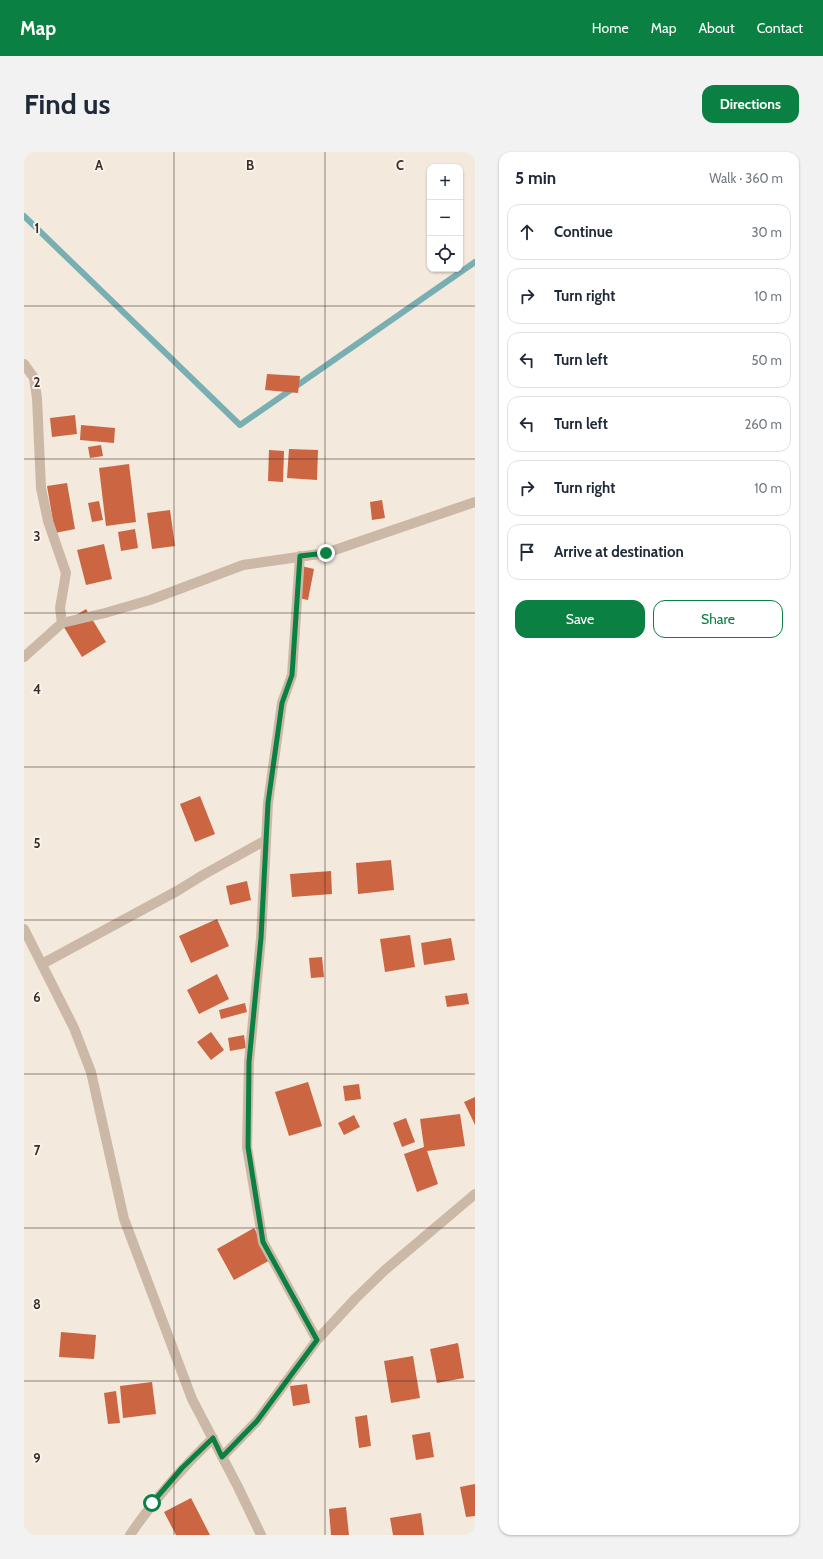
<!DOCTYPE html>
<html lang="en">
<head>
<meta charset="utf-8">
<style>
  body { margin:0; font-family:Cabin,sans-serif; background:#f2f2f3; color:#1f2937 }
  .controls { position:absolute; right:12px; top:12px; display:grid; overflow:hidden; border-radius:8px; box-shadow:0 1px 3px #0004 }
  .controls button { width:36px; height:36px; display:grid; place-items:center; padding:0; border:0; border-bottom:1px solid #e0e1e3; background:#fff; color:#1f2937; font:20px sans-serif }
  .stop { position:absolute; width:12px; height:12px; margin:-9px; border:3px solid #0b8043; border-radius:50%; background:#fff }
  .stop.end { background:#0b8043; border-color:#fff; box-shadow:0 1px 4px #0008 }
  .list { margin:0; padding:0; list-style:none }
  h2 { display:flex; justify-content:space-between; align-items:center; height:52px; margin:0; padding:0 16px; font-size:17px }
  h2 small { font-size:13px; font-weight:400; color:#747a83 }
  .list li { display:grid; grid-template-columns:26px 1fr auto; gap:12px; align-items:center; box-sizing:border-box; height:56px; margin:0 8px 8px; padding:0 8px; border:1px solid #e0e1e3; border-radius:12px }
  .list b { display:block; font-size:15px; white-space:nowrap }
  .list em { font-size:13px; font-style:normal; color:#747a83 }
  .actions { display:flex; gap:8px; padding:12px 16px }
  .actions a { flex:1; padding:9px 0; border:1px solid #0b8043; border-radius:12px; text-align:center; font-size:14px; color:#0b8043 }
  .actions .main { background:#0b8043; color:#fff }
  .icon { flex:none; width:22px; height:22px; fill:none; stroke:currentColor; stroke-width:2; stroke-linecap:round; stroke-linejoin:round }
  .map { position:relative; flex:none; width:451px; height:1383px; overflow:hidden; border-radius:12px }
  header { display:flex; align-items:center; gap:24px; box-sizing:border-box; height:56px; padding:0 20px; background:#0b8043; color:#fff }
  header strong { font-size:19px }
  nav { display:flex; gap:22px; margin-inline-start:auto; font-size:14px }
  .intro { display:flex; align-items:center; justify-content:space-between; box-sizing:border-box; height:96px; padding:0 24px }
  h1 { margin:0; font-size:28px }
  .button { padding:10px 18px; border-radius:12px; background:#0b8043; color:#fff; font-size:14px; font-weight:700 }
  main { display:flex; gap:24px; padding:0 24px }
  aside { flex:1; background:#fff; border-radius:12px; box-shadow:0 1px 3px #0004 }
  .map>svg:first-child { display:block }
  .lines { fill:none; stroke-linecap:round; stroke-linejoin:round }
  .stream { stroke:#79afb2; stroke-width:6 }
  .building { fill:#cb6542 }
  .minor { stroke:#ccb8a7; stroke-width:10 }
  .route { stroke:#0b8043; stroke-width:5 }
  .grid { fill:none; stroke:#382d28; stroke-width:1; stroke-opacity:0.55 }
  .grid-label { font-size:13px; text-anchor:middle; font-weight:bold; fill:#382d28; stroke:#faf3e9; stroke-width:4; stroke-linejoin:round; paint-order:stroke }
</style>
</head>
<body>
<header>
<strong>Map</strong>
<nav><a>Home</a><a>Map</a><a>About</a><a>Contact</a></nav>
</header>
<div class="intro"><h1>Find us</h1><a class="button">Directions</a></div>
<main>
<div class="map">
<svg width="451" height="1383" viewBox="0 0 451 1383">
  <rect width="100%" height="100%" fill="#f3e9dc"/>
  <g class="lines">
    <path class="stream" d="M 0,64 L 216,273 L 451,110"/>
  </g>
  <path class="building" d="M 243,222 L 276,224 L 274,241 L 241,238 Z
    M 51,263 L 53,282 L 28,285 L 26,266 Z
    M 57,273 L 91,276 L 90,291 L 56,288 Z
    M 77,293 L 79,304 L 66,306 L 64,295 Z
    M 265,297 L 294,298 L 293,328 L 263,326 Z
    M 245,298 L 260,299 L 259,330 L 244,329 Z
    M 105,312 L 112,370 L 82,374 L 75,316 Z
    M 43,331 L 51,377 L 31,381 L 23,334 Z
    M 358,348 L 361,366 L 348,368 L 346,350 Z
    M 75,349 L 79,368 L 68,370 L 64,351 Z
    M 146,358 L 151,394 L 128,397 L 123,361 Z
    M 111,377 L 114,396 L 97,399 L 94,380 Z
    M 80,392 L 88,427 L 62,433 L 53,398 Z
    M 277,414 L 290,417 L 284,448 L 270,445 Z
    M 62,457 L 82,490 L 58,505 L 38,472 Z
    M 176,644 L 191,682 L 171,690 L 156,652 Z
    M 367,708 L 370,738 L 334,742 L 332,711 Z
    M 307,719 L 308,742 L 268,745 L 266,722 Z
    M 223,729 L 227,748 L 206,753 L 202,734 Z
    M 193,767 L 205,794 L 167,811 L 155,784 Z
    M 386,783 L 391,815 L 361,820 L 356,787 Z
    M 427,786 L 431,808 L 400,813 L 397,791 Z
    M 298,805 L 300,825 L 287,826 L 285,806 Z
    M 193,822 L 205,847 L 175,862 L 163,838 Z
    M 443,841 L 445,852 L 423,855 L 421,844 Z
    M 221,851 L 223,860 L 197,867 L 195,858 Z
    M 187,880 L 200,898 L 187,908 L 173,890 Z
    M 220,883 L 222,896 L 206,899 L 204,886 Z
    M 284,930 L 298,974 L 265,984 L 251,940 Z
    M 335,932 L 337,947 L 321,949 L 319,934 Z
    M 451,945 L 451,973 L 440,950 Z
    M 436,962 L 441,994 L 403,999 L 414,1032 L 393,1040 L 380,1002 L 400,995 L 396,967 Z
    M 330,963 L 336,975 L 320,983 L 314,971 Z
    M 382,966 L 391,990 L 378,995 L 369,971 Z
    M 230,1076 L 248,1107 L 210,1128 L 193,1097 Z
    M 37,1180 L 72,1183 L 70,1207 L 35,1205 Z
    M 434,1191 L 440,1226 L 413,1231 L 406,1197 Z
    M 389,1204 L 396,1246 L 367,1251 L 360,1209 Z
    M 128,1230 L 132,1262 L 99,1266 L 96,1234 Z
    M 283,1232 L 286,1251 L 269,1254 L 266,1234 Z
    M 92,1239 L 96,1271 L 84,1272 L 80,1241 Z
    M 343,1263 L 347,1294 L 335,1296 L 331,1265 Z
    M 406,1280 L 410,1305 L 392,1308 L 388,1283 Z
    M 451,1332 L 451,1364 L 442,1365 L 436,1335 Z
    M 167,1346 L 186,1383 L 152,1383 L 140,1360 Z
    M 322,1355 L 325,1383 L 307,1383 L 305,1357 Z
    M 397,1361 L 400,1383 L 369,1383 L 366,1366 Z"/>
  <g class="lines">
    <path class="minor" d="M 0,212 L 10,226 L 13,246 L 17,336 L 24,369 L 42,421 L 36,456 L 38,471 L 0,505
      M 276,404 L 268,523 L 258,551 L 244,651 L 237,786 L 225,910 L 223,995 L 239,1090 L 293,1188
      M 38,471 L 81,461 L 126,448 L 219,413 L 302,401 L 451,350
      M 0,777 L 50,876 L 67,920 L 100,1067 L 168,1247 L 214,1335 L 237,1383
      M 18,812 L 153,739 L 179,723 L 242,688
      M 198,1305 L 233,1269 L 293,1188 L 332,1146 L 361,1118 L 451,1042
      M 106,1383 C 131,1346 157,1317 189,1286"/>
  </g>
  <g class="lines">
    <path class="route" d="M 128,1351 L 158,1316 L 189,1286 L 198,1305 L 233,1269 L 293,1188 L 239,1090 L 224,995 L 225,910 L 237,786 L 244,651 L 258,551 L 268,523 L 276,404 L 302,401"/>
  </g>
  <path class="grid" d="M 150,0 L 150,1383M 301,0 L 301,1383M 0,154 L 451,154M 0,307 L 451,307M 0,461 L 451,461M 0,615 L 451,615M 0,768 L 451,768M 0,922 L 451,922M 0,1076 L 451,1076M 0,1229 L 451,1229"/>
  <g class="grid-label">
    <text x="75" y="18">A</text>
    <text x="226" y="18">B</text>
    <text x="376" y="18">C</text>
    <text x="13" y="81">1</text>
    <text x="13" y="235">2</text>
    <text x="13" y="389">3</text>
    <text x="13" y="542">4</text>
    <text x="13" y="696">5</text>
    <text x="13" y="850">6</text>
    <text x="13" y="1003">7</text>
    <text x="13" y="1157">8</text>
    <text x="13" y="1311">9</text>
  </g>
</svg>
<div class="controls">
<button>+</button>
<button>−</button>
<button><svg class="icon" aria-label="locate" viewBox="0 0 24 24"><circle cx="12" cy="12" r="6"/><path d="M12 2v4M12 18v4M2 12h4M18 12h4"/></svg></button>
</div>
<div class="stop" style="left:128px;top:1351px"></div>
<div class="stop end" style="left:302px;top:401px"></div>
</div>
<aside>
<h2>5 min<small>Walk · 360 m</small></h2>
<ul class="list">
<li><svg class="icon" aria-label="ahead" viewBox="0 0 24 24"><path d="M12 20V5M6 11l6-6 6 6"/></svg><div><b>Continue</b></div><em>30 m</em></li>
<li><svg class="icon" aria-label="right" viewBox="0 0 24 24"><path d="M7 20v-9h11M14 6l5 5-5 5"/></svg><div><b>Turn right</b></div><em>10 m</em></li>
<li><svg class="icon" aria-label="left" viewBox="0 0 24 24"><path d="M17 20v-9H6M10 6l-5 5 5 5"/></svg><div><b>Turn left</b></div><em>50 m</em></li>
<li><svg class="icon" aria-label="left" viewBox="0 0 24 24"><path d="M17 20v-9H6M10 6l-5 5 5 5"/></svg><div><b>Turn left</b></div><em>260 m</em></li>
<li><svg class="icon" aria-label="right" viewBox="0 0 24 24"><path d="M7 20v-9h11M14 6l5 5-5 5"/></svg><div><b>Turn right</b></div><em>10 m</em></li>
<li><svg class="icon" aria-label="arrive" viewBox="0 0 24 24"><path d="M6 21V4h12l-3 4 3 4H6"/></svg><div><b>Arrive at destination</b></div></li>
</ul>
<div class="actions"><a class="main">Save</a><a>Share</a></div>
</aside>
</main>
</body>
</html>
